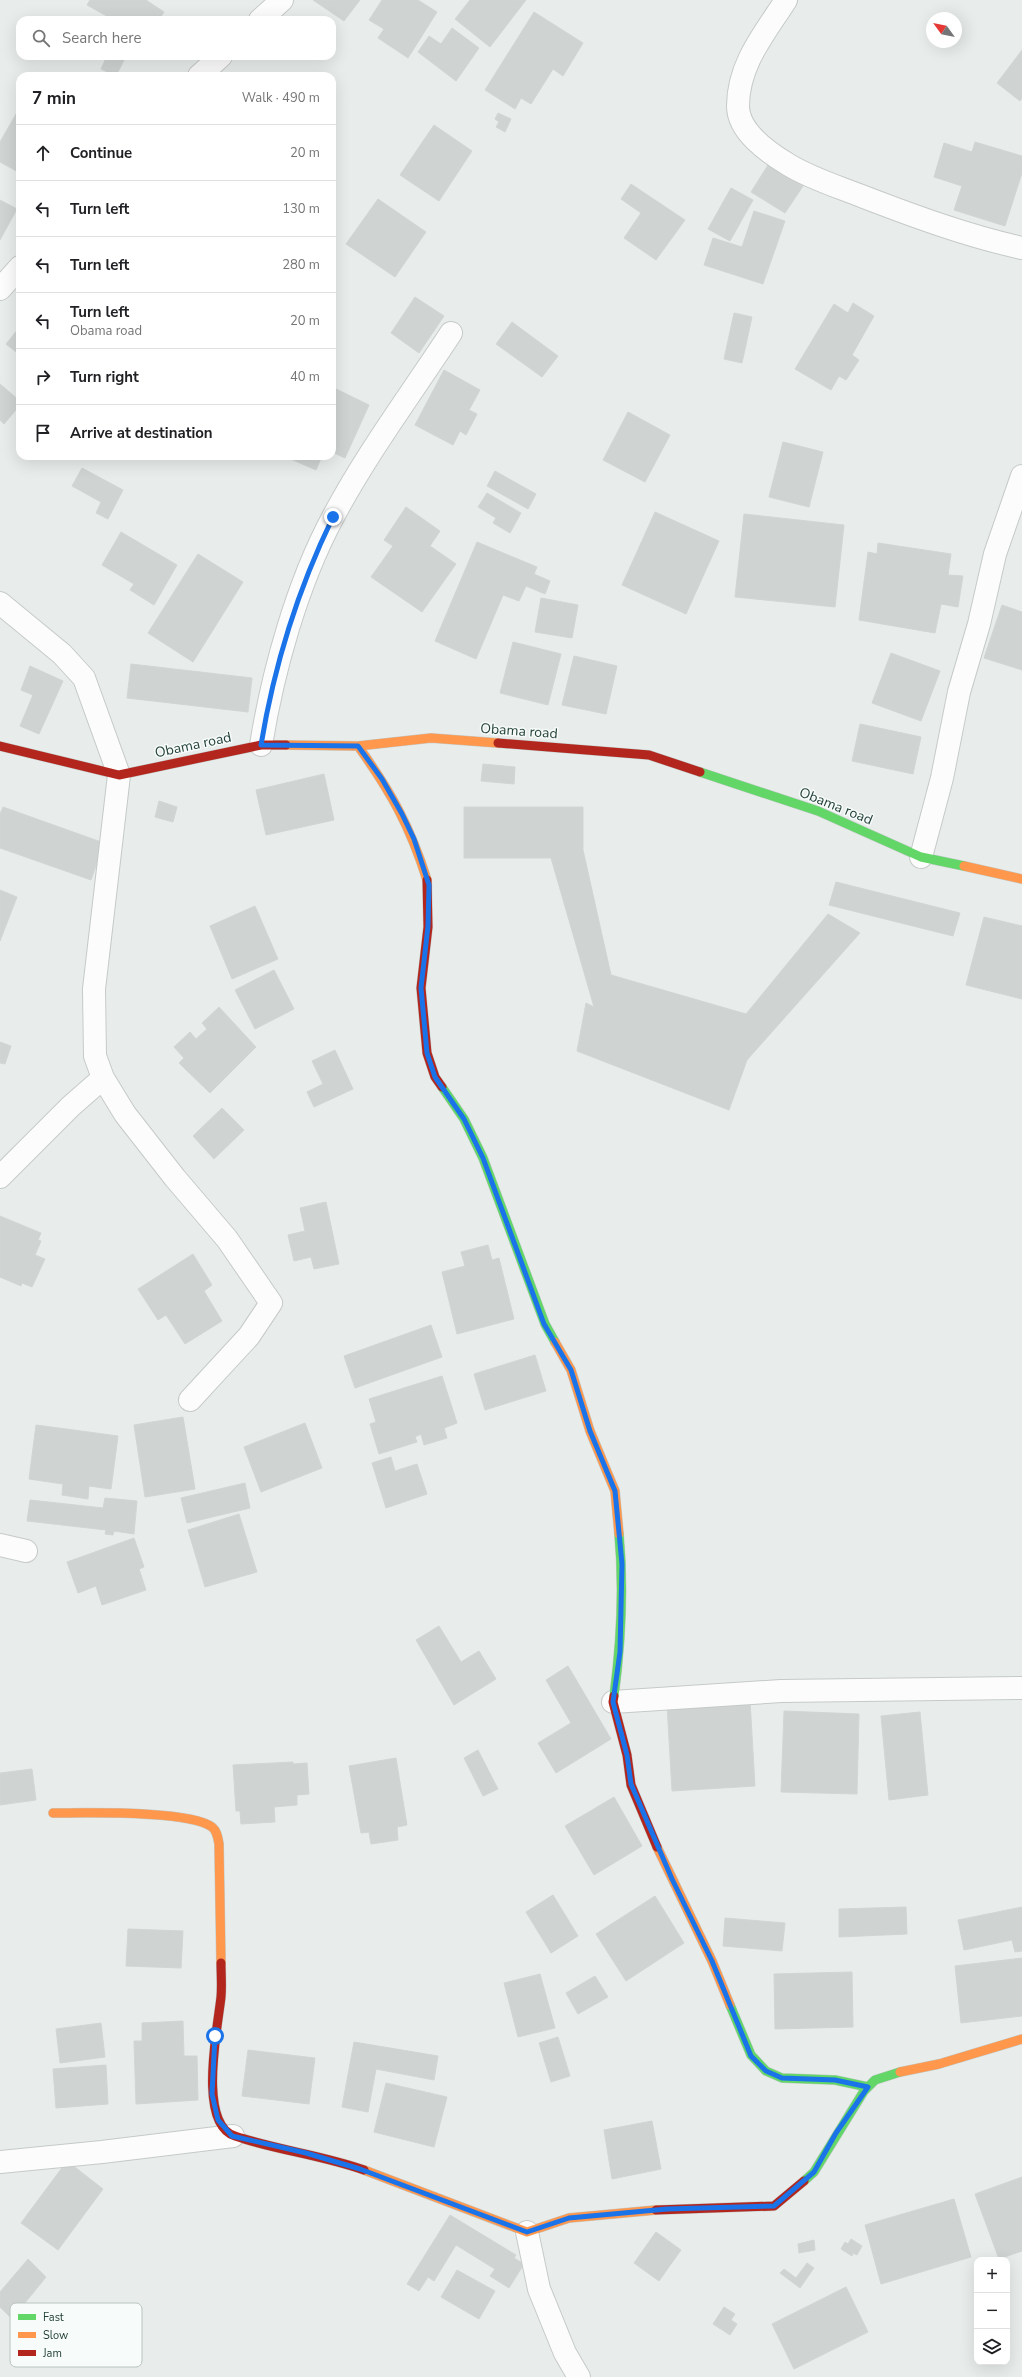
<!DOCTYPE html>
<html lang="en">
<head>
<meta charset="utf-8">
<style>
  body { margin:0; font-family:"Nunito Sans",sans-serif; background:#f2f2f2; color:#202124 }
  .controls { position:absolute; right:12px; bottom:12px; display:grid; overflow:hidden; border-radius:8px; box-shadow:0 4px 16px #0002 }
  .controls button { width:36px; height:36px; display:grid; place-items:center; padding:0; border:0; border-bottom:1px solid #e0e0e0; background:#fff; color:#202124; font:20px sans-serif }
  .compass { position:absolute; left:926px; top:12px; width:36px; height:36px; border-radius:50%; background:#fff; box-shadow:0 4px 16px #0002; rotate:303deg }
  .stop { position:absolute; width:12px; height:12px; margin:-9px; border:3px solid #1a73e8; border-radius:50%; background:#fff }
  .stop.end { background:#1a73e8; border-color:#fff; box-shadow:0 1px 4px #0008 }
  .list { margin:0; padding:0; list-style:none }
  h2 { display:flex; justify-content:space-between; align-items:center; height:52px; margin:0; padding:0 16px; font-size:17px }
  h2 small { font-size:13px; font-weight:400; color:#757577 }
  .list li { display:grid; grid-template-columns:26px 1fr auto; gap:12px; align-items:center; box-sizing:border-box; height:56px; padding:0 16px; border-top:1px solid #e0e0e0 }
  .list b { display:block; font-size:15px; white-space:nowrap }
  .list p { margin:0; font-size:13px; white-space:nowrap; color:#757577 }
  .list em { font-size:13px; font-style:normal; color:#757577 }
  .icon { flex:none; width:22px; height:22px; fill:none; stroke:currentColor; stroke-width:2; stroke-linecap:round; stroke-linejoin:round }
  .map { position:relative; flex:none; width:1022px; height:2377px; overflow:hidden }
  .search { position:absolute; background:#fff; box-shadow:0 4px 16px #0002; left:16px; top:16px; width:320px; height:44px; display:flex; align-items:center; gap:10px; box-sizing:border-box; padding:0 14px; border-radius:12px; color:#757577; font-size:15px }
  .panel { position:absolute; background:#fff; box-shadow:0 4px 16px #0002; left:16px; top:72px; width:320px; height:388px; border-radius:12px }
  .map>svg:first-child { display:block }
  .building { fill:#cfd4d2; stroke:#d1d6d4 }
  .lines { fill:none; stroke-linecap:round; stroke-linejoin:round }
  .street-casing { stroke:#c5cac8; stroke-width:24 }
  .fast-casing { stroke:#c3cbc8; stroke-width:10 }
  .slow-casing { stroke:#c3cbc8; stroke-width:10 }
  .jam-casing { stroke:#c3cbc8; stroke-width:10 }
  .street { stroke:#fcfcfc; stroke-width:22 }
  .fast { stroke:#63d668; stroke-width:9 }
  .slow { stroke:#ff974d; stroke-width:9 }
  .jam { stroke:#b3261e; stroke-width:9 }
  .route { stroke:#1a73e8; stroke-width:5 }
  .labels { text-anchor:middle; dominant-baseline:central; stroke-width:3; stroke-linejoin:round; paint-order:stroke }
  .street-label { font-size:14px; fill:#24423a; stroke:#f7fbf9 }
  .key { fill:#f7fbf9; stroke:#b8c4c0; stroke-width:1 }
  .key-label { font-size:11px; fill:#24423a }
</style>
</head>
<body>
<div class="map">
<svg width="1022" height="2377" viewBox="0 0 1022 2377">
  <rect width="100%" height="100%" fill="#e8edeb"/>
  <path class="building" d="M 90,0 L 146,0 L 164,12 L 159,20 L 114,20 L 87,5 Z
    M 313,0 L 360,0 L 344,21 Z
    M 382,0 L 418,0 L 437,12 L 408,58 L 378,38 L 384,29 L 369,20 Z
    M 470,0 L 526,0 L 490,47 L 455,19 Z
    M 534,12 L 583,43 L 563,76 L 553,69 L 531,104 L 521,98 L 515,109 L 485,90 Z
    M 452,28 L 479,48 L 456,81 L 418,52 L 429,36 L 441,44 Z
    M 1022,50 L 1022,98 L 1020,101 L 997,83 Z
    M 107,56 L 126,56 L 116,76 L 101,69 Z
    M 20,107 L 20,173 L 0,162 L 0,142 Z
    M 498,113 L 511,119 L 505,132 L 496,127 L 499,122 L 495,119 Z
    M 434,125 L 472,151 L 439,201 L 400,175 Z
    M 975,142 L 1022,156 L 1022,173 L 1005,226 L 954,210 L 962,186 L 934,177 L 944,143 L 972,152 Z
    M 768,165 L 803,186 L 785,213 L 751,192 Z
    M 631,184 L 685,220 L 656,260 L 624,238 L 641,213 L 621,199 Z
    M 731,188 L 753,200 L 730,241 L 708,229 Z
    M 378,199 L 426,232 L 395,277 L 346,244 Z
    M 0,200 L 17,209 L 0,240 Z
    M 754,211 L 785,221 L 763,284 L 704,265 L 713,238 L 742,247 Z
    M 415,297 L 444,316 L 419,353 L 391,333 Z
    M 853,303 L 874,316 L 852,355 L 859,360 L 846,380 L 839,376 L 831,390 L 795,369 L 834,304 L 848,313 Z
    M 734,313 L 752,317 L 742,363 L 724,359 Z
    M 512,322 L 558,356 L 542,377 L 496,344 Z
    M 19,328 L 20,329 L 20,355 L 6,344 Z
    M 444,370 L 480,390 L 469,410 L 477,414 L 466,435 L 460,431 L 453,445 L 415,425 Z
    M 0,384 L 20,401 L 20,405 L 4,424 L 0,420 Z
    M 332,387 L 369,405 L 345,458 L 332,452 Z
    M 628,412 L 670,435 L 645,482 L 603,460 Z
    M 783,442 L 823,452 L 809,507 L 769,497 Z
    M 284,456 L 322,456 L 316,470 Z
    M 82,468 L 123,490 L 108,519 L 96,513 L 101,502 L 72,486 Z
    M 495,471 L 536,494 L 528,509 L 487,486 Z
    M 487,493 L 521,513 L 510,533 L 493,523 L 496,518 L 478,507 Z
    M 406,507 L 440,531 L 430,546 L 456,564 L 422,612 L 371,577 L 393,546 L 384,540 Z
    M 655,512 L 719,541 L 686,614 L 622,585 Z
    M 744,514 L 844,525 L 835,607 L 735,597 Z
    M 121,532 L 177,565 L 154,605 L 130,590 L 134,584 L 102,565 Z
    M 477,542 L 537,567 L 534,574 L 550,581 L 545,594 L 526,586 L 519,601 L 503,595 L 476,659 L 435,641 Z
    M 878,543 L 951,554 L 948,575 L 963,576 L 958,607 L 941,604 L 935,633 L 859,620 L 868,552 L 877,554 Z
    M 198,554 L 243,582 L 193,662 L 148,633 Z
    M 541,598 L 578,605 L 572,638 L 535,632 Z
    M 1002,605 L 1022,612 L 1022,670 L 984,658 Z
    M 513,642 L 561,654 L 548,705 L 500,693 Z
    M 891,653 L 940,671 L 921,721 L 872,703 Z
    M 574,656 L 617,666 L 606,714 L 562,705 Z
    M 131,664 L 252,678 L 248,712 L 127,698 Z
    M 30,666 L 63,681 L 39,734 L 20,726 L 33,695 L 21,690 Z
    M 860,724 L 921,737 L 913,774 L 852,761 Z
    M 483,764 L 515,767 L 514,784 L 481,781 Z
    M 324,774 L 334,820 L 266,835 L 256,790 Z
    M 159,801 L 177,807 L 173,822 L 155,817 Z
    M 3,807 L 104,843 L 91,880 L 0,848 L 0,814 Z
    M 464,807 L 583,807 L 583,850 L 611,975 L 746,1014 L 828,914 L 860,933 L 747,1060 L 729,1110 L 577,1051 L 586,1003 L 594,1007 L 551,858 L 464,858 Z
    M 836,882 L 960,913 L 953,936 L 829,905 Z
    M 0,890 L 17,897 L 0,941 Z
    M 255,906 L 278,959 L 232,979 L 210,926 Z
    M 984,917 L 1022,926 L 1022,999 L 966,985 Z
    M 274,970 L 294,1009 L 255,1029 L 235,990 Z
    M 219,1007 L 256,1047 L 210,1093 L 179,1063 L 184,1058 L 174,1047 L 190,1032 L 196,1039 L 207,1029 L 202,1023 Z
    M 0,1042 L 11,1046 L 5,1064 L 0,1063 Z
    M 335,1050 L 353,1089 L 314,1107 L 307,1092 L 323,1084 L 312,1061 Z
    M 222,1108 L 244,1130 L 214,1159 L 193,1136 Z
    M 326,1202 L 339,1264 L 314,1269 L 311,1257 L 294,1261 L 288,1235 L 305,1231 L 300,1208 Z
    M 0,1216 L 41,1233 L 38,1240 L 41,1241 L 35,1255 L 45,1259 L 32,1287 L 22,1283 L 21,1286 L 0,1277 Z
    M 488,1245 L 492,1260 L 499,1258 L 514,1319 L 457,1334 L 442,1272 L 465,1266 L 461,1252 Z
    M 193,1254 L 212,1285 L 204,1291 L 222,1321 L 185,1344 L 166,1315 L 158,1320 L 138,1289 Z
    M 431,1325 L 442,1357 L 355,1388 L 344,1356 Z
    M 535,1355 L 546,1391 L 485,1410 L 474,1374 Z
    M 442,1376 L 457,1423 L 444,1428 L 447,1438 L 424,1445 L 421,1434 L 415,1437 L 417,1442 L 379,1454 L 370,1424 L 376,1422 L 369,1399 Z
    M 183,1417 L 195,1489 L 145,1497 L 134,1425 Z
    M 305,1423 L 322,1468 L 261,1492 L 244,1447 Z
    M 36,1425 L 118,1436 L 111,1489 L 89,1486 L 88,1499 L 62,1495 L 63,1484 L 29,1479 Z
    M 391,1457 L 395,1471 L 417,1464 L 427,1494 L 386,1508 L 372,1463 Z
    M 245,1483 L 250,1508 L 187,1523 L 181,1498 Z
    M 105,1498 L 137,1501 L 134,1534 L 114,1531 L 113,1535 L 105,1534 L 106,1530 L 27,1521 L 30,1500 L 103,1508 Z
    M 239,1514 L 257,1572 L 205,1587 L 188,1530 Z
    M 134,1538 L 144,1567 L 139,1569 L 146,1590 L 102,1605 L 96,1586 L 78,1593 L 67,1562 Z
    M 439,1626 L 461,1662 L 479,1651 L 496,1679 L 454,1705 L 416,1640 Z
    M 568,1666 L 611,1739 L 556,1773 L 538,1743 L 571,1723 L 546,1680 Z
    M 750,1700 L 755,1786 L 672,1791 L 667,1705 Z
    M 784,1711 L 859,1714 L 857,1794 L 781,1792 Z
    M 920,1712 L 928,1795 L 889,1800 L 881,1716 Z
    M 478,1750 L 498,1789 L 483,1796 L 464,1758 Z
    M 396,1758 L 407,1825 L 397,1827 L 398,1840 L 371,1844 L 369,1832 L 361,1833 L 349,1766 Z
    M 293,1762 L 293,1764 L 307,1763 L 309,1794 L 297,1795 L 297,1805 L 274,1807 L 275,1822 L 241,1824 L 240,1811 L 236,1811 L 233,1765 Z
    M 32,1769 L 36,1800 L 0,1805 L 0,1773 Z
    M 614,1797 L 642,1846 L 594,1875 L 565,1826 Z
    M 553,1895 L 578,1936 L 551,1953 L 526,1912 Z
    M 655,1896 L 684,1943 L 626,1981 L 596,1934 Z
    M 906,1907 L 907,1934 L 839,1937 L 839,1909 Z
    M 1022,1907 L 1022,1951 L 1015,1952 L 1012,1940 L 964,1950 L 958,1920 Z
    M 725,1918 L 785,1923 L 782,1951 L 723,1946 Z
    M 128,1929 L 183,1931 L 181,1968 L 126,1966 Z
    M 1022,1958 L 1022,2016 L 961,2023 L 955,1966 Z
    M 852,1972 L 853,2027 L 775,2029 L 774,1974 Z
    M 540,1974 L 555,2028 L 518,2037 L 504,1983 Z
    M 595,1976 L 608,1997 L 578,2014 L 566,1993 Z
    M 183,2021 L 184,2056 L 197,2056 L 198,2100 L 136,2104 L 134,2041 L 142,2041 L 142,2023 Z
    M 101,2023 L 105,2057 L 60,2063 L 56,2029 Z
    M 558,2037 L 570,2076 L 551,2082 L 539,2043 Z
    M 354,2042 L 438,2056 L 434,2080 L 376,2069 L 368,2112 L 342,2107 Z
    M 248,2050 L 315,2058 L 309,2104 L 242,2096 Z
    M 106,2065 L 108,2104 L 56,2108 L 53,2069 Z
    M 386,2083 L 447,2097 L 434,2147 L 374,2132 Z
    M 652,2121 L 661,2169 L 612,2179 L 604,2130 Z
    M 67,2161 L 103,2189 L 58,2250 L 21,2223 Z
    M 1022,2177 L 1022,2251 L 999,2259 L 975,2194 Z
    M 954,2199 L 971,2257 L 881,2284 L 865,2225 Z
    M 450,2215 L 516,2255 L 514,2258 L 524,2264 L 509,2288 L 490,2276 L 495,2269 L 456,2245 L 434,2281 L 428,2277 L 419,2291 L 407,2284 Z
    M 656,2232 L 681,2250 L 659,2281 L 634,2263 Z
    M 851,2239 L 862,2246 L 857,2255 L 853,2253 L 852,2256 L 841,2249 L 845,2242 L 848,2244 Z
    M 814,2240 L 815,2250 L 799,2253 L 798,2244 Z
    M 28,2259 L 46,2277 L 12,2319 L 0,2307 L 0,2292 Z
    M 807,2263 L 814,2268 L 800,2288 L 780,2273 L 784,2269 L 796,2278 Z
    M 457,2270 L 495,2291 L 479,2319 L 441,2297 Z
    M 846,2287 L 868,2332 L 794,2369 L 772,2324 Z
    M 724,2307 L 735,2314 L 731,2320 L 737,2324 L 730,2335 L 713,2324 Z"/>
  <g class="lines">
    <defs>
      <path id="street" d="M 786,0 C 765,33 738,64 738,106 C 738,132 769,153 789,165 C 812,179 839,187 864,197 C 916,217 968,236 1022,248
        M 260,20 L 282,0
        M 199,76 L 221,56
        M 0,289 L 20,267
        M 0,603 L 62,654 L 84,678 L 119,775 L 94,989 L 95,1056 L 103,1078 L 125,1114 L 175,1178 L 227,1239 L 271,1303 L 249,1336 L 190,1400
        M 261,745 C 273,671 297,584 333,517 C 367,453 411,394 451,333
        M 921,857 L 942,778 L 959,692 L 979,624 L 995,554 L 1022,476
        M 0,1177 L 71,1106 L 103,1078
        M 0,1545 L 26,1551
        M 613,1702 L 781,1691 L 1022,1688
        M 0,2162 L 102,2152 L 233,2136
        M 527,2232 L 539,2289 L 565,2353 L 579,2377"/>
      <path id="fast" d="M 700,772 L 818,811 L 921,857 L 964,866
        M 442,1087 L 464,1119 L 483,1158 L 545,1324 L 555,1342
        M 614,1696 C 621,1643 624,1588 619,1534
        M 730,2005 L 751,2055 L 766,2071 L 782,2078 L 835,2080 L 868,2087
        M 804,2181 L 814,2172 L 864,2091 L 875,2080 L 900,2072"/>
      <path id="slow" d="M 286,745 L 358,746 L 431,738 L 498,743
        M 358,746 C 391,792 410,826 427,880
        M 964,866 L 1022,879
        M 555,1342 L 571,1370 L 590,1431 L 615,1491 L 619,1534
        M 53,1813 C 85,1813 190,1810 212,1827 C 217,1831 218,1838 219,1844 L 221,1963
        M 657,1847 L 712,1961 L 730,2005
        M 900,2072 L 939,2064 L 1022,2039
        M 364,2170 L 527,2232 L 569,2218 L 656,2210"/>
      <path id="jam" d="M 498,743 L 649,755 L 700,772
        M 0,746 L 119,775 L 261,745 L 286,745
        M 427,880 L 428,927 L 421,988 L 427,1053 L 435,1077 L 442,1087
        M 614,1696 L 613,1702 L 627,1755 L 631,1785 L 657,1847
        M 221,1963 C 221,1974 222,1986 221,1997 C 218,2026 197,2124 235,2136 C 276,2150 322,2155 364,2170
        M 656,2210 L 774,2206 L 804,2181"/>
    </defs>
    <use href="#street" class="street-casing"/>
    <use href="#fast" class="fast-casing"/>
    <use href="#slow" class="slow-casing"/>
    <use href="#jam" class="jam-casing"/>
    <use href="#street" class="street"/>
    <use href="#fast" class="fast"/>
    <use href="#slow" class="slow"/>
    <use href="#jam" class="jam"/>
  </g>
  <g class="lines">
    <path class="route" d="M 215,2036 L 212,2094 L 218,2120 L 232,2136 L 306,2153 L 360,2169 L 527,2232 L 569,2218 L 667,2209 L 774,2206 L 814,2172 L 836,2133 L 868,2087 L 835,2080 L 782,2078 L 766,2071 L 751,2056 L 712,1961 L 672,1879 L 631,1784 L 627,1755 L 613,1702 L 620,1652 L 622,1564 L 615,1491 L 590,1431 L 571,1370 L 544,1324 L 483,1158 L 464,1119 L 435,1077 L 427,1053 L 421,988 L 428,926 L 429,885 L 414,839 L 402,814 L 382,779 L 358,746 L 261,745 C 274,666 298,589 333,517"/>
  </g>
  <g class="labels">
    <g class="street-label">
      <text transform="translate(519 731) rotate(4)">Obama road</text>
      <text transform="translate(193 745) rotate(-12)">Obama road</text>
      <text transform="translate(836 806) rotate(22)">Obama road</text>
    </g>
  </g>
  <rect x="10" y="2303" width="132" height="64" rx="6" class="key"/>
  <rect x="18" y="2314" width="18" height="6" fill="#63d668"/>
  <rect x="18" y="2332" width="18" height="6" fill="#ff974d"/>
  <rect x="18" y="2350" width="18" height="6" fill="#b3261e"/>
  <g class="key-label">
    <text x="43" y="2321">Fast</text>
    <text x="43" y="2339">Slow</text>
    <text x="43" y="2357">Jam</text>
  </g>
</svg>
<div class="controls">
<button>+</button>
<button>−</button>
<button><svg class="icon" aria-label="layers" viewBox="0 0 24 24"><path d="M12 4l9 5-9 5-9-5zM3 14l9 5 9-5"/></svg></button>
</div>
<svg class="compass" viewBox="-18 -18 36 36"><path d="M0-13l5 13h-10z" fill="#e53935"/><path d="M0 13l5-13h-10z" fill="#757577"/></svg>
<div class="stop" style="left:215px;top:2036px"></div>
<div class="stop end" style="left:333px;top:517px"></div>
<div class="search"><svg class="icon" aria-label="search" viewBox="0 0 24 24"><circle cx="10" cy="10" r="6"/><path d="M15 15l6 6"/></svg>Search here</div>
<section class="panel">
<h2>7 min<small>Walk · 490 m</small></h2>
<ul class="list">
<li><svg class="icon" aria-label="ahead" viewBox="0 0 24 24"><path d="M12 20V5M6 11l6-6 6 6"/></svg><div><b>Continue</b></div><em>20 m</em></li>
<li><svg class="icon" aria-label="left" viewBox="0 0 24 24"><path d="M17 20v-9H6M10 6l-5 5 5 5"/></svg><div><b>Turn left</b></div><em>130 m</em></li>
<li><svg class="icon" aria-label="left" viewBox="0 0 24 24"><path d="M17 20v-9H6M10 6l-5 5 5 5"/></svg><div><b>Turn left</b></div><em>280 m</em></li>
<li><svg class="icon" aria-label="left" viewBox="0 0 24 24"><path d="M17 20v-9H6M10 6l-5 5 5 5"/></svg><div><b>Turn left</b><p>Obama road</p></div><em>20 m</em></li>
<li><svg class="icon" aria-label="right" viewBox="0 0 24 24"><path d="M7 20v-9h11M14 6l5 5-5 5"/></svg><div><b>Turn right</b></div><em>40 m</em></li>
<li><svg class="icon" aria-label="arrive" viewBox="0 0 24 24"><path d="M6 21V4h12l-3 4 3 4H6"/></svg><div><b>Arrive at destination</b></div></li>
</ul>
</section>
</div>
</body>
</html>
